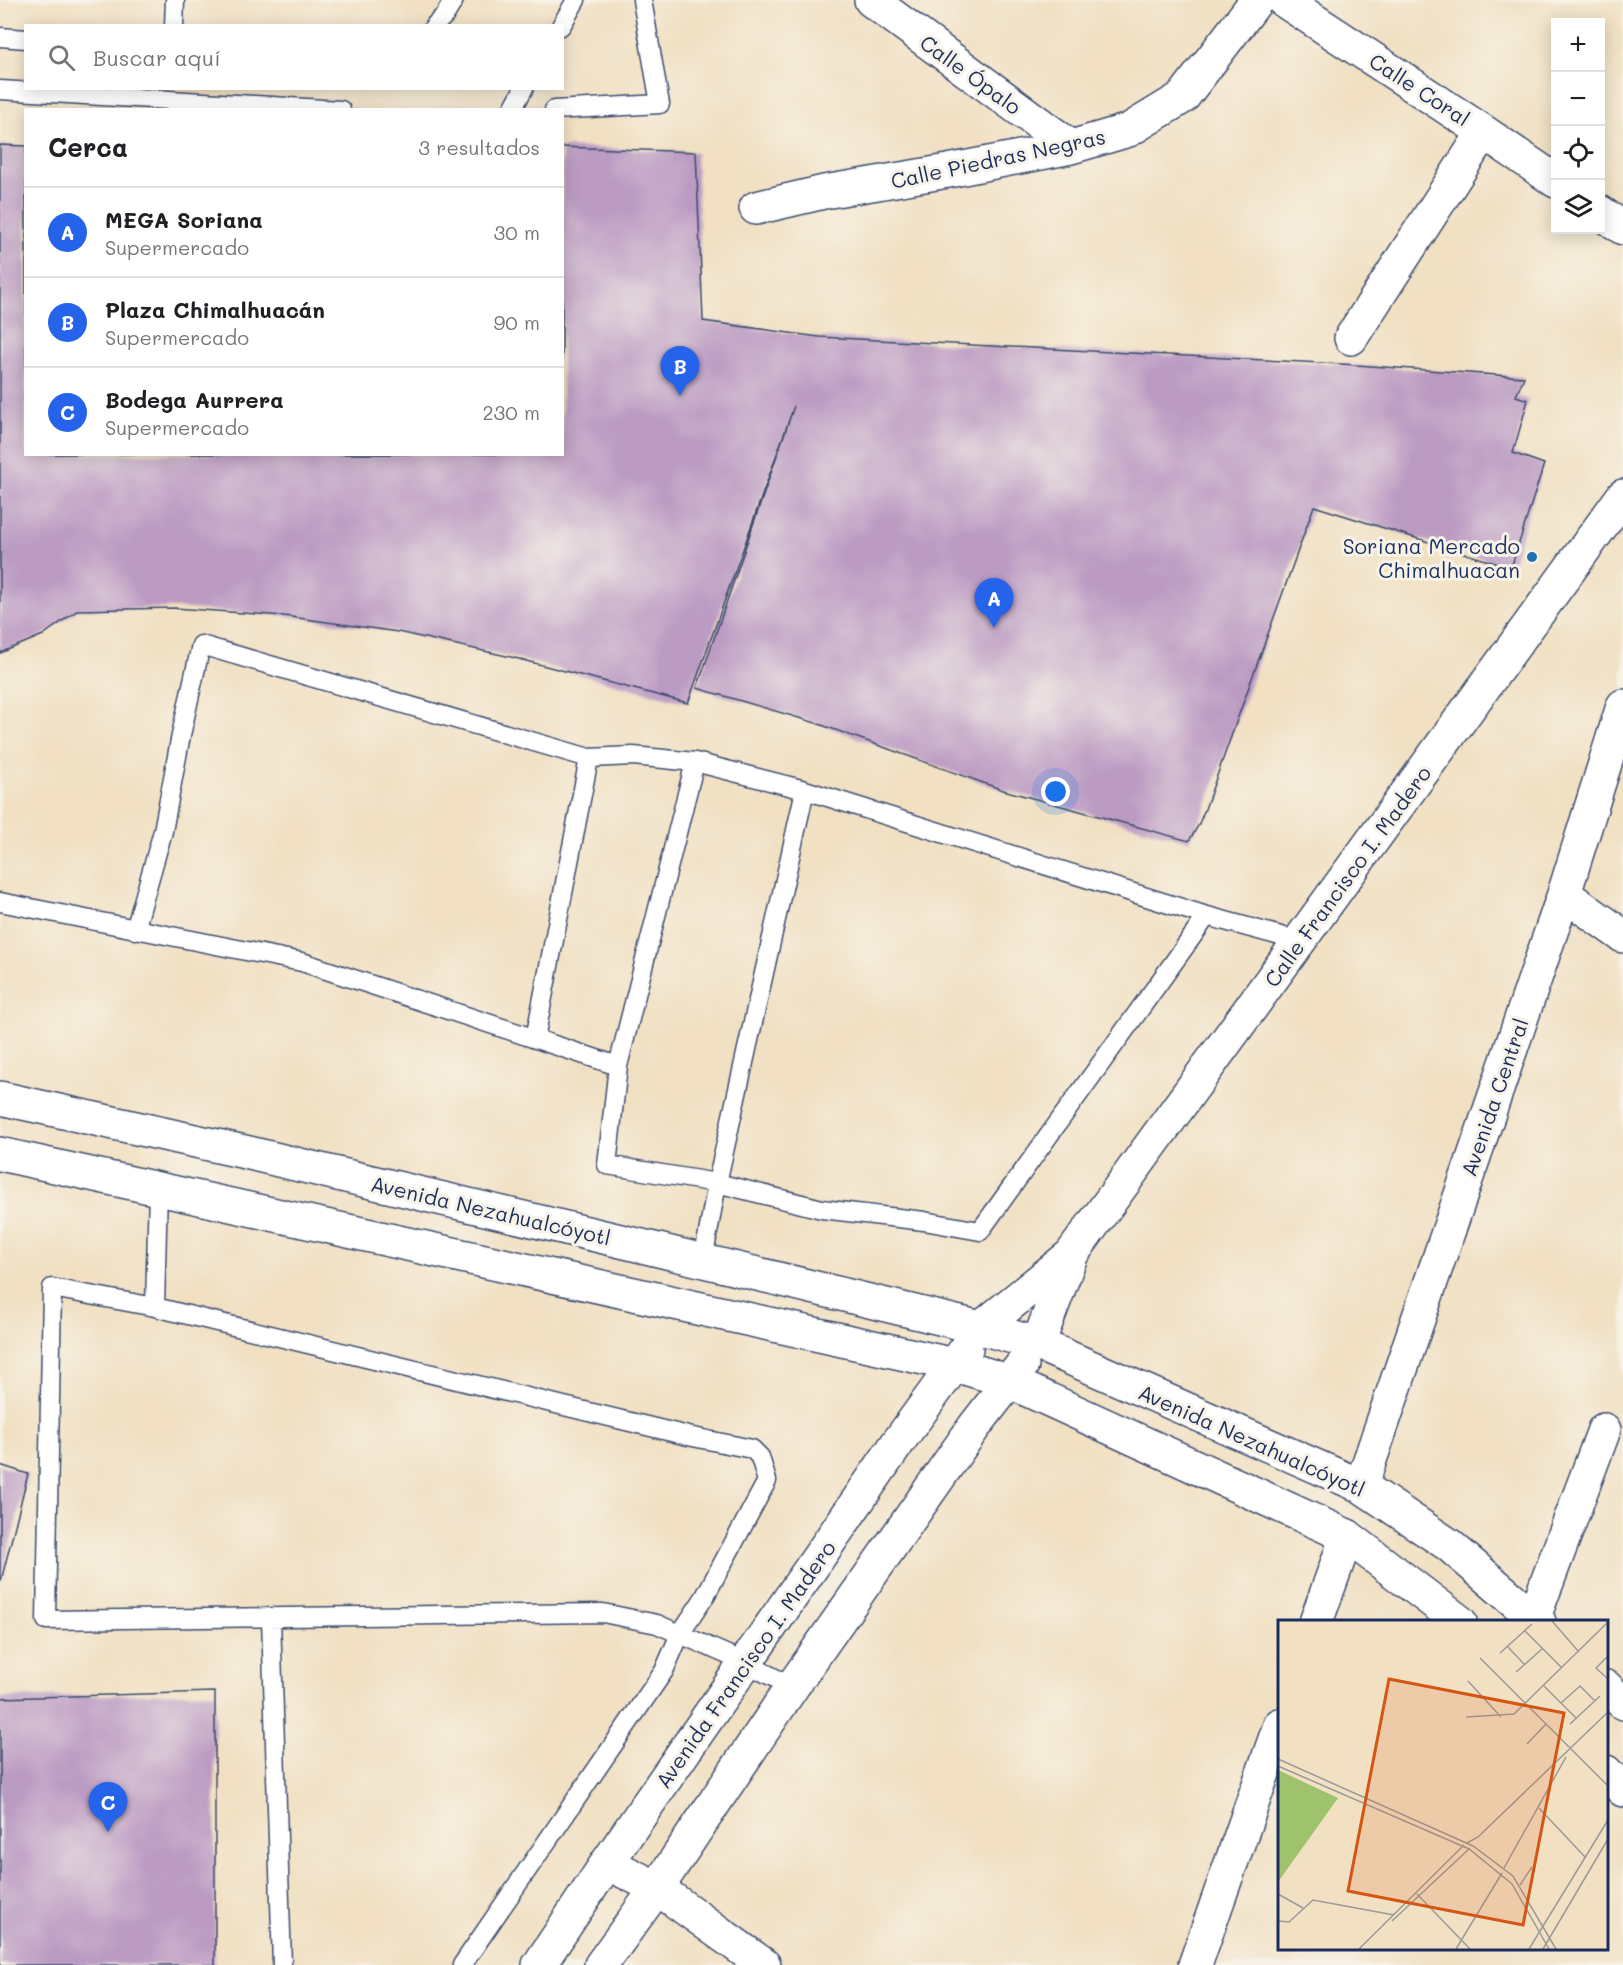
<!DOCTYPE html>
<html lang="es">
<head>
<meta charset="utf-8">
<style>
  body { margin:0; font-family:Mali,sans-serif; background:#f6f6f6; color:#202124 }
  .controls { position:absolute; right:18px; top:18px; display:grid; overflow:hidden; border-radius:0px; box-shadow:0 3px 15px #0003 }
  .controls button { width:54px; height:54px; display:grid; place-items:center; padding:0; border:0; border-bottom:2px solid #e0e0e0; background:#fff; color:#202124; font:30px sans-serif }
  .you { position:absolute; left:1056px; top:792px; width:21px; height:21px; margin:-15px; border:4px solid #fff; border-radius:50%; background:#1a73e8; box-shadow:0 0 0 9px #1a73e833 }
  .badge { display:grid; place-items:center; width:39px; height:39px; border-radius:50%; background:#2563eb; color:#fff; font-size:20px; font-weight:700 }
  .pin { position:absolute; translate:-50% -50px; filter:drop-shadow(0 2px 3px #0008) }
  .pin::after { content:''; position:absolute; top:32px; width:21px; height:18px; background:inherit; clip-path:polygon(0 0,100% 0,50% 100%) }
  .list { margin:0; padding:0; list-style:none }
  h2 { display:flex; justify-content:space-between; align-items:center; height:78px; margin:0; padding:0 24px; font-size:26px }
  h2 small { font-size:20px; font-weight:400; color:#757577 }
  .list li { display:grid; grid-template-columns:39px 1fr auto; gap:18px; align-items:center; box-sizing:border-box; height:90px; padding:0 24px; border-top:2px solid #e0e0e0 }
  .list b { display:block; font-size:22px; white-space:nowrap }
  .list p { margin:0; font-size:20px; white-space:nowrap; color:#757577 }
  .list em { font-size:20px; font-style:normal; color:#757577 }
  .icon { flex:none; width:33px; height:33px; fill:none; stroke:currentColor; stroke-width:2; stroke-linecap:round; stroke-linejoin:round }
  .map { position:relative; flex:none; width:1623px; height:1965px; overflow:hidden }
  .search { position:absolute; background:#fff; box-shadow:0 3px 15px #0003; left:24px; top:24px; width:540px; height:66px; display:flex; align-items:center; gap:15px; box-sizing:border-box; padding:0 21px; border-radius:0px; color:#757577; font-size:22px }
  .panel { position:absolute; background:#fff; box-shadow:0 3px 15px #0003; left:24px; top:108px; width:540px; height:348px; border-radius:0px }
  .map>svg:first-child { display:block }
  .building { fill:#bc9bc3 }
  .lines { fill:none; stroke-linecap:round; stroke-linejoin:round }
  .service-casing { stroke:#3b4a6d; stroke-width:21 }
  .minor-casing { stroke:#3b4a6d; stroke-width:36 }
  .secondary-casing { stroke:#3b4a6d; stroke-width:36 }
  .service { stroke:#fff; stroke-width:18 }
  .minor { stroke:#fff; stroke-width:33 }
  .secondary { stroke:#fff; stroke-width:33 }
  .poi-dot { fill:#1f6fb2; stroke:#f7f3e8; stroke-width:2 }
  .labels { text-anchor:middle; dominant-baseline:central; stroke-width:6; stroke-linejoin:round; paint-order:stroke }
  .street-label { font-size:21px; fill:#1b2f5e; stroke:#f7f3e8 }
  .poi-label { font-size:21px; fill:#1b2f5e; stroke:#f7f3e8; text-anchor:end }
  .inset-road { fill:none; stroke:#9b999a; stroke-width:1.5 }
  .view { fill:#d45514; fill-opacity:0.15; stroke:#d45514; stroke-width:3 }
  .inset-edge { fill:none; stroke:#1b2f5e; stroke-width:3 }
</style>
</head>
<body>
<div class="map">
<svg width="1623" height="1965" viewBox="0 0 1623 1965">
  <rect width="100%" height="100%" fill="#f7f3e8"/>
  <filter id="ink" filterUnits="userSpaceOnUse"><feTurbulence type="fractalNoise" baseFrequency=".0167" numOctaves="2"/><feDisplacementMap in="SourceGraphic" scale="12" xChannelSelector="R" yChannelSelector="G"/><feConvolveMatrix kernelMatrix="1 2 1 2 8 2 1 2 1" color-interpolation-filters="sRGB"/></filter>
  <filter id="wash" filterUnits="userSpaceOnUse"><feTurbulence type="fractalNoise" baseFrequency=".008" numOctaves="4" result="noise"/><feDisplacementMap in="SourceGraphic" scale="24" xChannelSelector="R" yChannelSelector="G"/><feGaussianBlur stdDeviation="1.35" result="paint"/><feColorMatrix in="noise" values="0 0 0 0 0 0 0 0 0 0 0 0 0 0 0 0 0 1.4 0 .05"/><feComposite in="paint" operator="in"/></filter>
  <g filter="url(#wash)">
    <rect width="100%" height="100%" fill="#f1e0c2"/>
    <g id="blocks">
      <path class="building" d="M 0,145 L 26,146 L 26,454 L 562,454 L 562,147 L 696,152 L 703,321 L 819,337 L 1342,364 L 1524,377 L 1516,396 L 1528,400 L 1513,453 L 1544,464 L 1511,568 L 1314,506 L 1205,809 L 1198,826 L 1189,841 L 1003,790 L 816,723 L 697,688 L 794,406 L 688,703 L 511,657 L 398,632 L 284,616 L 175,608 L 78,610 L 43,635 L 0,653 Z
        M 0,1465 L 28,1474 L 1,1581 L 0,1581 Z
        M 215,1692 L 215,1965 L 0,1965 L 0,1698 Z"/>
    </g>
  </g>
  <g filter="url(#ink)">
    <use href="#blocks" fill-opacity="0" stroke="#3b4a6d" stroke-width="1.5"/>
    <g class="lines">
      <defs>
        <path id="service" d="M 174,26 L 175,0
          M 434,26 L 445,15 L 454,0
          M 561,26 L 576,0
          M 0,37 L 26,39
          M 0,90 L 341,110
          M 512,110 L 524,88
          M 554,110 L 660,104 L 642,0
          M 589,758 L 633,756 L 695,762
          M 0,902 L 302,962 L 618,1066 L 607,1165 L 717,1183 L 703,1261
          M 1207,916 L 1299,941
          M 135,930 L 163,831 L 181,735 L 201,645 L 589,758 L 535,1039
          M 618,1066 L 695,762 L 805,790 L 1207,916 L 980,1231 L 924,1221 L 822,1209 L 717,1183 L 805,790
          M 155,1307 L 158,1189
          M 271,1618 L 282,1965
          M 462,1965 L 664,1671 L 680,1634 L 704,1598 L 767,1481 L 760,1457 L 752,1449 L 688,1436 L 155,1307 L 52,1288 L 46,1620 L 603,1613 L 657,1624 L 746,1663 L 792,1687"/>
        <path id="minor" d="M 871,0 L 1071,147
          M 1283,0 L 1484,132 L 1556,181
          M 756,208 L 824,192 L 948,171 L 1071,147 L 1129,130 L 1183,97 L 1257,0
          M 1600,212 L 1623,228
          M 1351,338 L 1484,132
          M 1564,894 L 1623,936
          M 981,1328 L 1071,1255 L 1623,496
          M 1038,1344 L 1071,1256
          M 1361,1486 L 1564,894 L 1623,706
          M 1534,1617 L 1604,1430
          M 1316,1622 L 1347,1536
          M 607,1863 L 657,1888 L 764,1965
          M 1195,1965 L 1280,1725"/>
        <path id="secondary" d="M 0,1098 L 245,1152 L 646,1247 L 981,1328 L 1038,1344 L 1361,1486 L 1449,1545 L 1539,1622
          M 0,1154 L 955,1365 L 1008,1381 L 1347,1536 L 1460,1622
          M 1606,1687 L 1623,1703
          M 1606,1772 L 1623,1790
          M 539,1965 L 607,1863 L 899,1441 L 966,1349
          M 601,1965 L 657,1888 L 792,1687 L 974,1427 L 1022,1365"/>
      </defs>
      <use href="#service" class="service-casing"/>
      <use href="#minor" class="minor-casing"/>
      <use href="#secondary" class="secondary-casing"/>
      <use href="#service" class="service"/>
      <use href="#minor" class="minor"/>
      <use href="#secondary" class="secondary"/>
    </g>
  </g>
  <circle class="poi-dot" cx="1532" cy="557" r="6"/>
  <g class="labels">
    <g class="street-label">
      <text transform="translate(971 74) rotate(36)">Calle Ópalo</text>
      <text transform="translate(1420 89) rotate(33)">Calle Coral</text>
      <text transform="translate(998 158) rotate(-12)">Calle Piedras Negras</text>
      <text transform="translate(1347 876) rotate(-54)">Calle Francisco I. Madero</text>
      <text transform="translate(1494 1097) rotate(-71)">Avenida Central</text>
      <text transform="translate(491 1210) rotate(13)">Avenida Nezahualcóyotl</text>
      <text transform="translate(1252 1440) rotate(24)">Avenida Nezahualcóyotl</text>
      <text transform="translate(745 1664) rotate(-55)">Avenida Francisco I. Madero</text>
    </g>
    <g class="poi-label">
      <text x="1520" y="545">Soriana Mercado<tspan x="1520" dy="24">Chimalhuacan</tspan></text>
    </g>
  </g>
  <g transform="translate(1278 1620)">
    <rect width="330" height="330" fill="#f1e0c2"/>
    <path d="M 0,150 L 60,178 L 0,262 Z" fill="#9fc26c"/>
    <path class="inset-road" d="M 274,1 L 301,32M 247,11 L 284,48M 229,26 L 246,44M 222,33 L 254,4M 330,36 L 318,48 L 330,59M 202,38 L 330,166M 238,52 L 264,29M 190,61 L 223,97M 266,66 L 298,98M 283,83 L 302,66 L 317,81M 188,97 L 236,94 L 330,2M 292,104 L 322,76M 249,124 L 268,104M 0,139 L 195,226 L 235,256 L 278,329M 0,146 L 191,229 L 234,264 L 271,329M 261,188 L 308,238M 189,223 L 200,217 L 330,92M 226,248 L 288,137M 242,265 L 254,247M 0,274 L 25,288M 139,274 L 192,329M 0,301 L 11,302 L 35,280 L 116,295M 114,301 L 192,228M 81,329 L 186,225M 178,329 L 224,253M 251,329 L 330,200M 265,329 L 330,219"/>
    <path class="view" d="M 111,59 L 286,93 L 245,305 L 70,271 Z"/>
    <rect width="330" height="330" class="inset-edge"/>
  </g>
</svg>
<div class="controls">
<button>+</button>
<button>−</button>
<button><svg class="icon" aria-label="locate" viewBox="0 0 24 24"><circle cx="12" cy="12" r="6"/><path d="M12 2v4M12 18v4M2 12h4M18 12h4"/></svg></button>
<button><svg class="icon" aria-label="layers" viewBox="0 0 24 24"><path d="M12 4l9 5-9 5-9-5zM3 14l9 5 9-5"/></svg></button>
</div>
<div class="you"></div>
<div class="pin badge" style="left:994px;top:628px">A</div>
<div class="pin badge" style="left:680px;top:396px">B</div>
<div class="pin badge" style="left:108px;top:1832px">C</div>
<div class="search"><svg class="icon" aria-label="search" viewBox="0 0 24 24"><circle cx="10" cy="10" r="6"/><path d="M15 15l6 6"/></svg>Buscar aquí</div>
<section class="panel">
<h2>Cerca<small>3 resultados</small></h2>
<ul class="list">
<li><span class="badge">A</span><div><b>MEGA Soriana</b><p>Supermercado</p></div><em>30 m</em></li>
<li><span class="badge">B</span><div><b>Plaza Chimalhuacán</b><p>Supermercado</p></div><em>90 m</em></li>
<li><span class="badge">C</span><div><b>Bodega Aurrera</b><p>Supermercado</p></div><em>230 m</em></li>
</ul>
</section>
</div>
</body>
</html>
